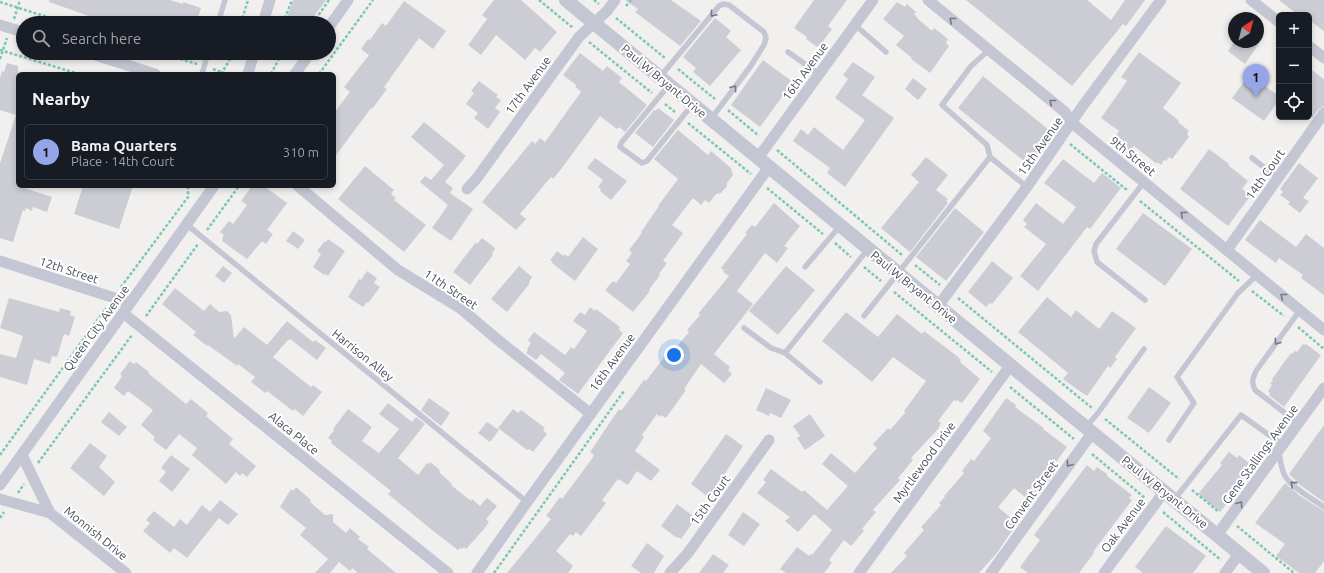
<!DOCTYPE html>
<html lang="en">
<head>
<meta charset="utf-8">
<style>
  body { margin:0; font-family:Ubuntu,sans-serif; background:#242831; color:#f1f3f6 }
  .controls { position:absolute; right:12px; top:12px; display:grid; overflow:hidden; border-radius:6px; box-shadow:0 2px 6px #0003 }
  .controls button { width:36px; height:36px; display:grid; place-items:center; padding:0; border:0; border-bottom:1px solid #363941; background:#171b24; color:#f1f3f6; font:20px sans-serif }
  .compass { position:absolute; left:1228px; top:12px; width:36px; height:36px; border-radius:50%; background:#171b24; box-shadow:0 2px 6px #0003; rotate:36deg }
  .you { position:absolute; left:674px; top:355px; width:14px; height:14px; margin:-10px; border:3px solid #fff; border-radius:50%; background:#1a73e8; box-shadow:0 0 0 6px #1a73e833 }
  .badge { display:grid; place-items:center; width:26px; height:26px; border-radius:50%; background:#96a5e7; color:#111; font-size:13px; font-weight:700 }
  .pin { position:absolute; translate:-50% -33px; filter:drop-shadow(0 1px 2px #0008) }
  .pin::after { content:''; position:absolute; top:21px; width:14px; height:12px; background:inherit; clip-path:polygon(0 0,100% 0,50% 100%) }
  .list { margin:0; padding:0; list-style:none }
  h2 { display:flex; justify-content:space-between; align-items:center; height:52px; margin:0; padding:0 16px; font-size:17px }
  h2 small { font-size:13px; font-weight:400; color:#9ea1a6 }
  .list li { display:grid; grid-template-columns:26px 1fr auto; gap:12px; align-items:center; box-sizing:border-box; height:56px; margin:0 8px 8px; padding:0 8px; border:1px solid #363941; border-radius:6px }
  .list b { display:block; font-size:15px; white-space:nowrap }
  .list p { margin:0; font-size:13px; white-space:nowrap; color:#9ea1a6 }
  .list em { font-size:13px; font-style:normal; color:#9ea1a6 }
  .icon { flex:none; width:22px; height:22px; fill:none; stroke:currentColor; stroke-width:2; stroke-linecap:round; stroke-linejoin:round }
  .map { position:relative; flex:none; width:1324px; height:573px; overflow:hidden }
  .search { position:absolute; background:#171b24; box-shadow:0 2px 6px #0003; left:16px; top:16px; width:320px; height:44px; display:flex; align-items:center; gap:10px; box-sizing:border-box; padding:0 14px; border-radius:22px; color:#9ea1a6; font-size:15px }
  .panel { position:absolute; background:#171b24; box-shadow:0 2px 6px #0003; left:16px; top:72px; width:320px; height:116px; border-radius:6px }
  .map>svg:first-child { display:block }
  .building { fill:#cccdd4 }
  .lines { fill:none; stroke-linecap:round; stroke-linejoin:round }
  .path { stroke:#7bc7b5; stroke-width:2.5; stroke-dasharray:3 2; stroke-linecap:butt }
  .service { stroke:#c4c7d3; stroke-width:5.5 }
  .minor { stroke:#c4c7d3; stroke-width:11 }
  .tertiary { stroke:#c4c7d3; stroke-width:14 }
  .oneway { stroke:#737885 }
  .labels { text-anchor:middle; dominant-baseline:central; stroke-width:4; stroke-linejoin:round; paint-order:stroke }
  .street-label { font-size:12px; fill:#484d5b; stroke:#fff }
</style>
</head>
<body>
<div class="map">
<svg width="1324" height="573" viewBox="0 0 1324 573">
  <rect width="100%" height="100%" fill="#f1f0ef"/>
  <path class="building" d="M 49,0 L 170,0 L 183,4 L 183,2 L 201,8 L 196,23 L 109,23 L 49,2 Z
    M 293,0 L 326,0 L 309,23 L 285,23 Z
    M 494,0 L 521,0 L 557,32 L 540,52 L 535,48 L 525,60 L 496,35 L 481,55 L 468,45 L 487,19 L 482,15 Z
    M 625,0 L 671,0 L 701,21 L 680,46 L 635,12 L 638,9 Z
    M 814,0 L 847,0 L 828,26 L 832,29 L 819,47 L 818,45 L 817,47 L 806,39 L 807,37 L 794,28 Z
    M 966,0 L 1087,0 L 1111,20 L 1125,0 L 1145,0 L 1126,26 L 1123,24 L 1072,86 Z
    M 1279,0 L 1324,0 L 1324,31 L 1309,20 L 1309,15 L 1298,15 Z
    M 404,1 L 446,31 L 433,49 L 419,38 L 384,87 L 387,89 L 372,109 L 371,108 L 334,158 L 334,113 L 350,92 L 344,87 L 369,55 L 361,49 L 368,39 L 370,40 L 382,23 L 386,26 Z
    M 897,2 L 905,7 L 907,4 L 916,12 L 914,14 L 917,17 L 917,18 L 932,31 L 934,28 L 948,39 L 946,43 L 949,46 L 930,73 L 911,59 L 912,58 L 896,45 L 904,36 L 883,19 Z
    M 715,18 L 731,31 L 726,37 L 741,50 L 710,86 L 693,72 L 696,68 L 683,57 Z
    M 1234,42 L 1260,42 L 1245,64 L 1228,51 Z
    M 1139,52 L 1181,83 L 1163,108 L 1179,121 L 1178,122 L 1189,131 L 1187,134 L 1189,137 L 1172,159 L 1169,157 L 1166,161 L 1164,160 L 1161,165 L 1157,162 L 1157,164 L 1134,146 L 1130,151 L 1114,138 L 1119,131 L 1101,118 L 1127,81 L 1121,77 Z
    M 580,53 L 603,71 L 607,66 L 622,78 L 619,82 L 647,105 L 625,132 L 619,127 L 617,129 L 600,116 L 562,168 L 553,179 L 551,177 L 520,214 L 526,219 L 516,230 L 482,202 L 532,141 L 535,144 L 540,138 L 545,142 L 581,92 L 575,86 L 576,85 L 563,75 Z
    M 763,60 L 793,82 L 760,127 L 731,105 Z
    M 853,62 L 875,77 L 862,95 L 894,118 L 845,187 L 827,173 L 830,168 L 793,141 L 801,129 L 808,135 L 814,127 L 843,150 L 865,120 L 835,98 L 848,79 L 843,75 Z
    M 7,63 L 18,66 L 18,108 L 16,115 L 0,110 L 0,78 L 2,71 L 4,72 Z
    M 1309,68 L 1324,79 L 1324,106 L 1319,109 L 1312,118 L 1309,116 Z
    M 1249,75 L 1279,96 L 1279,100 L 1264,121 L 1232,98 Z
    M 983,76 L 1055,135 L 1030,166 L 958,108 Z
    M 913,78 L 927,89 L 918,100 L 905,89 Z
    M 479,81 L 498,95 L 496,97 L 501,100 L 495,108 L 500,112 L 488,129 L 474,118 L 478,113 L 466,104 L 474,93 L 471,91 Z
    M 658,108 L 674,120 L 653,147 L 635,133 L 654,110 L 655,111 Z
    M 16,115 L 18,115 L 18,186 L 52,197 L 47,212 L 33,207 L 32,211 L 26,208 L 25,211 L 23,210 L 13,242 L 0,238 L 0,163 Z
    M 424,122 L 466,156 L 445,182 L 453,188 L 450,193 L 473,209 L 451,241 L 432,228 L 448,205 L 420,182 L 425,176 L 431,180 L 444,165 L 411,137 Z
    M 678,130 L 708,155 L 711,151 L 731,168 L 733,175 L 727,183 L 727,186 L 721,193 L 716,194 L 709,203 L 705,200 L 701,205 L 693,198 L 672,225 L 683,233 L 663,261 L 667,263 L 659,274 L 660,275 L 649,290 L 650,291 L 633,312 L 606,291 L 606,289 L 613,281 L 616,283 L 630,264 L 626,261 L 632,253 L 629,250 L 642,233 L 641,232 L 659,206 L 658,206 L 678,179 L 654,159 Z
    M 1209,149 L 1229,164 L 1228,165 L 1248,181 L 1242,189 L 1251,195 L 1228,226 L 1180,189 Z
    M 926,157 L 948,175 L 936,190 L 948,199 L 946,201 L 948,203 L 910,252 L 881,228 L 919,182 L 911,175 Z
    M 595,158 L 627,181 L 611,200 L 600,191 L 601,189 L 598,187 L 603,180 L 587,168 Z
    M 1063,159 L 1094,183 L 1102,173 L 1121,188 L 1090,229 L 1087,227 L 1038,291 L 1020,276 L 1046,244 L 1024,227 L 1027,224 L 1023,220 L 1036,203 L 1063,224 L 1076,207 L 1044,183 Z
    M 1299,163 L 1318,178 L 1303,198 L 1309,201 L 1300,213 L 1288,204 L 1290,202 L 1280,195 L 1283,192 L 1280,189 Z
    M 365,166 L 394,190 L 391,194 L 396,198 L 394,200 L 426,225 L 404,252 L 338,199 Z
    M 83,186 L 133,186 L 119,229 L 74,214 Z
    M 252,186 L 264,186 L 287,203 L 267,230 L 273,234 L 266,244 L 262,241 L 247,259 L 222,241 L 223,239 L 222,238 L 224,235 L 220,232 L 229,221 L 233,224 L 247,205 L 241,201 Z
    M 774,203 L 800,226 L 784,246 L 788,248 L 777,263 L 765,253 L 737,291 L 753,304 L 714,354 L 730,367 L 728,370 L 732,374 L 724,383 L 701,364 L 684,389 L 686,390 L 666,418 L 661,415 L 660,417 L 657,414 L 642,435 L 644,437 L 635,451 L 660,470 L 651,481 L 637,471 L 628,485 L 618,479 L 602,500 L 606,503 L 581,536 L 576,532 L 573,536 L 570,534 L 556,551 L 573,566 L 568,573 L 507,573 L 551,519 L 546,516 L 560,497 L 562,499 L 591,460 L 594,455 L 590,452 L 619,409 L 621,411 L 644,380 L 646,381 L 672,347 L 675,349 L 689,332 L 687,330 L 700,315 L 698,314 L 729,276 L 723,272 L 724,270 L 721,268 L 747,234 L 745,233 L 752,225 L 755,227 Z
    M 955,208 L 984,232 L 946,281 L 916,257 Z
    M 1143,213 L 1192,249 L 1165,286 L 1116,249 Z
    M 1260,220 L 1296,247 L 1306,234 L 1324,248 L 1324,295 L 1301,278 L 1303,275 L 1279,258 L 1276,263 L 1245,240 Z
    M 293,231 L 305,240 L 298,249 L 286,241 Z
    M 583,237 L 598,249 L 575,281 L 552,263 L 553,262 L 550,260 L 557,251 L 563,256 L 564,254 L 568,257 Z
    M 482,238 L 495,248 L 492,254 L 493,255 L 470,285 L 453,272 L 476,242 L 477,244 Z
    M 328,239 L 345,251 L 328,276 L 325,274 L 324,275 L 313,267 L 321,254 L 317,251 L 325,241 L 326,242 Z
    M 992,261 L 1013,278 L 992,304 L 990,303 L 986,307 L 968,292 Z
    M 223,266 L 232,273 L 224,283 L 215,276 Z
    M 519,266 L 532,277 L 529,282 L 530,283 L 507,312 L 491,299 Z
    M 786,266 L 815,290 L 778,335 L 749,311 Z
    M 367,271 L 377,278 L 374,283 L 380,287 L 368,303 L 367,302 L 363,307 L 348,297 L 359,279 L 361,280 Z
    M 175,288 L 204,311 L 210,304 L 219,312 L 227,311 L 231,315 L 234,339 L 244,327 L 267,345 L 287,321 L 313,342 L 315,340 L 326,348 L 317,360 L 290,339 L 289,340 L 288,340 L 273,357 L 311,387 L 313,385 L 322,392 L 303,416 L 295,409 L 293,411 L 267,391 L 265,393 L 251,382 L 255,377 L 238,364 L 237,366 L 208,345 L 207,346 L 193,335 L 196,332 L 162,304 Z
    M 1047,297 L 1071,317 L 1076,310 L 1099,329 L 1112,311 L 1136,328 L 1115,357 L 1117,359 L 1110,368 L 1108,366 L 1087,396 L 1078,390 L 1063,379 L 1068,373 L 1018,332 Z
    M 9,298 L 59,312 L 60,308 L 71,311 L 70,315 L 75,317 L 69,336 L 64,334 L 57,357 L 52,356 L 50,364 L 34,359 L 27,385 L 0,377 L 0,354 L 16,358 L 23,336 L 0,328 Z
    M 590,307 L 595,311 L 596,309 L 620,327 L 619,330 L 623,333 L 578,394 L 559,380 L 565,373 L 541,354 L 536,360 L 526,353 L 528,350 L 527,349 L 531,343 L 528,340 L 534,332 L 565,355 L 571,347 L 574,349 L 587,331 L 573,321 L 580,312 L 585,315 Z
    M 846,312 L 878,337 L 897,314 L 922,334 L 924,331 L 957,356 L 961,360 L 960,362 L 980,379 L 962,403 L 957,400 L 956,401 L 954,400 L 938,421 L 941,423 L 938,429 L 911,458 L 913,460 L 898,478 L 900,480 L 873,510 L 876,512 L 862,529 L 864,531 L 851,546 L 844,540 L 829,560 L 832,563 L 824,573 L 786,573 L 780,569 L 797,547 L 809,556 L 810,554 L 812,555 L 832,530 L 814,514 L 798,532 L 785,521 L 790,517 L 757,493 L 766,482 L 763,480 L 771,469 L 802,492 L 804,490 L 827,510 L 848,486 L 822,464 L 831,453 L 855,473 L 877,448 L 873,444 L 888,428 L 890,430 L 905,413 L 904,411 L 926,381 L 893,357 L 872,382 L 822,341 Z
    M 1303,344 L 1305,345 L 1306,344 L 1321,355 L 1284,407 L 1269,395 L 1270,393 L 1268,391 L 1272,385 L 1270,384 L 1273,380 L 1272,379 L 1291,353 L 1292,354 L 1295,351 L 1297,352 Z
    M 130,361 L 134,364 L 136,362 L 149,372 L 148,373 L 186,404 L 191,399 L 208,413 L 206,416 L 233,439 L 229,444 L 256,466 L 247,477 L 242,473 L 240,476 L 236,472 L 226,484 L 192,455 L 197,448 L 179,434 L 166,450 L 153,440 L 155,437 L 141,425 L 153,410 L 128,391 L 124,396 L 114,388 L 122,376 L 120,374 Z
    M 1149,387 L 1171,403 L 1149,433 L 1127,418 Z
    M 766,388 L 791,400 L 781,418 L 770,413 L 769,416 L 756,410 Z
    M 429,398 L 450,413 L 441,426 L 421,410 Z
    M 1006,398 L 1016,405 L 1015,407 L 1023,413 L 1044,428 L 1043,429 L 1067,447 L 1050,470 L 1055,473 L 1045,486 L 1044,484 L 1030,501 L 1014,488 L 998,507 L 1017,523 L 997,553 L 979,573 L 891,573 L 907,556 L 904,553 L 924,530 L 921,527 L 941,505 L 939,503 L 945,497 L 944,496 L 964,473 L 962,471 L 971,459 L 974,461 L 991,438 L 983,431 Z
    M 388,403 L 412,422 L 416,417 L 425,424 L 398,458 L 418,475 L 427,463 L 429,464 L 430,462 L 440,470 L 439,472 L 452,484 L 451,485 L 471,501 L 472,499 L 480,506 L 487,498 L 497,506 L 486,519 L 489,522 L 484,529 L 466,549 L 464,547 L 462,549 L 460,548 L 458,550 L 432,530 L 388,494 L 391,491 L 331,443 L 332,441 L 328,438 L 334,430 L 333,429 L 348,409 L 372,427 L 362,441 L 379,453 L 399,429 L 379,414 Z
    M 513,409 L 518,413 L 521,410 L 545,428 L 543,430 L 547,434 L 533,452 L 529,449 L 527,450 L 498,428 Z
    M 109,412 L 127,427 L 119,436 L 101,422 Z
    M 810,414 L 825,436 L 805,450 L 797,438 L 800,436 L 793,426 Z
    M 487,422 L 499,430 L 490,442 L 478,433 Z
    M 1324,425 L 1324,502 L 1300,485 L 1289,474 Z
    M 726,434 L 743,446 L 724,475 L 726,476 L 711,497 L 708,495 L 708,497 L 691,484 Z
    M 90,443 L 107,456 L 99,467 L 115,482 L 104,496 L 70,468 Z
    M 1229,452 L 1237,458 L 1239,455 L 1254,467 L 1242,481 L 1244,483 L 1220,512 L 1198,494 L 1222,465 L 1220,463 Z
    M 171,455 L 190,469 L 172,492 L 159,481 L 166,472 L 161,468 Z
    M 1087,465 L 1094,471 L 1097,467 L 1107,474 L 1107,476 L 1132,495 L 1129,498 L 1132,500 L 1093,552 L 1094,553 L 1079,573 L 1028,573 L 1020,567 L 1040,540 L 1034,535 Z
    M 1285,483 L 1300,496 L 1324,511 L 1324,561 L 1315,573 L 1299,573 L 1276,556 L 1285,544 L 1255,523 Z
    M 296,487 L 311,500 L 310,502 L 325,515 L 333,514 L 333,522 L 346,533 L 350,528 L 360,537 L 358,539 L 369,547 L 367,549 L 396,573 L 358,573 L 352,568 L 350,571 L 339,562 L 330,573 L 315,573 L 328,559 L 300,535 L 306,528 L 280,507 L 291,489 L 293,491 Z
    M 220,500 L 238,514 L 228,525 L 219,518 L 187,558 L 174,548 L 170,553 L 143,531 L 150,523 L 146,520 L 154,511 L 174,527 L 180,519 L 187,525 L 202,505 L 210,512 Z
    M 677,504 L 696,518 L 681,539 L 678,537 L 677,538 L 661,526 Z
    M 743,512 L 760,524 L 744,546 L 728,535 Z
    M 1166,526 L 1206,556 L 1193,573 L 1143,573 L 1135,567 Z
    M 647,543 L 664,556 L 654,573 L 641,573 L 631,566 Z
    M 713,554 L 729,565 L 723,573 L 699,573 Z"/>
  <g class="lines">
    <path class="path" d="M 539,0 L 573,28
      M 594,0 L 599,4
      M 0,2 L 66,23
      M 626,6 L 631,0
      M 616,18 L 665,58
      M 14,19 L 20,0
      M 241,23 L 248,0
      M 283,23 L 292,0
      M 313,23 L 329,0
      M 589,42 L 652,93
      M 0,50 L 79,74
      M 161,53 L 197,64
      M 0,59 L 7,38
      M 213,69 L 227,74
      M 678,69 L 715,99
      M 221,74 L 229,61 L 232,53
      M 271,74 L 282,53
      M 319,74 L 373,0
      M 665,104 L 675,112
      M 728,110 L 759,136
      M 688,123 L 751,174
      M 1070,144 L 1127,190
      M 777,150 L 902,255
      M 767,188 L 823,234
      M 1140,201 L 1239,281
      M 207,230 L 239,186
      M 835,243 L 851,257
      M 915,265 L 940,285
      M 864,267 L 881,281
      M 121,287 L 188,197 L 188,186
      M 1252,291 L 1284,316
      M 894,292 L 992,372
      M 958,298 L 1092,408
      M 146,316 L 198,244
      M 1298,327 L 1324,349
      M 1010,387 L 1074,439
      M 1105,419 L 1179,479
      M 1092,454 L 1145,498
      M 0,455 L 106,308
      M 38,463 L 132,335
      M 1192,490 L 1219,512
      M 18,493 L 24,484
      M 1163,512 L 1221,560
      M 0,518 L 4,512
      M 1237,526 L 1294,573
      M 494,573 L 624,391"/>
    <path class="service" d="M 218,23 L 225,0
      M 855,25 L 886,52
      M 989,50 L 971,66 L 942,105 L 987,145 L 990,157
      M 788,52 L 819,74
      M 202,74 L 208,53
      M 660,77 L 719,6 L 723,4 L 729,5 L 764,32 L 766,38 L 764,45 L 750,67 L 711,119
      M 669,85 L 621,143 L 620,147 L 642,163 L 647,161 L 692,105
      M 1252,158 L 1278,178
      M 1144,182 L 1096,244 L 1094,251 L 1097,262 L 1145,300
      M 186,224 L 527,502
      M 805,267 L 840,226
      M 864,316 L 990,157 L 1027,187
      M 744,328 L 771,348 L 785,353 L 820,382
      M 785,353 L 868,249
      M 1298,423 L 1255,390 C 1251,382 1253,378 1256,371 L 1300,310
      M 1086,427 L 1098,413 L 1144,349
      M 1169,440 L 1194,403 L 1177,377 L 1238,293 L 1257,275
      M 1279,451 C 1280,459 1281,469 1285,476 C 1291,487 1313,499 1324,507
      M 1174,500 L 1241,415 L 1283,445"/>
    <path class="minor" d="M 928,0 L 1065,112 L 1072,123 L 1324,330
      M 1251,0 L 1279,22
      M 263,23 L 270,0
      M 0,25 L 23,32
      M 329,27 L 348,0
      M 1309,46 L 1324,58
      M 89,53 L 155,74
      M 248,74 L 254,53
      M 295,74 L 310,53
      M 758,158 L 873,0
      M 298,186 L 398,270 L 460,308 L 498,340 L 591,414
      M 467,189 L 477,178 L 579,37 L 607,11 L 615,0
      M 1227,250 L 1324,113
      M 0,261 L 130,303
      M 938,306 L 1027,187 L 1082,107 L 1161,0
      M 123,313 L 448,573
      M 22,455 L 50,513 L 126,573
      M 0,485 L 214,186
      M 0,499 L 50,513
      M 1217,535 L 1324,388
      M 477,573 L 527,502 L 769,167
      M 670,573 L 688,553 L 769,440
      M 859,573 L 1010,366
      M 991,573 L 1092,433
      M 1104,573 L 1164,492
      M 1225,573 L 1239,554"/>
    <path class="tertiary" d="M 566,0 L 1263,573"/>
  </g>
  <defs><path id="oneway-chevron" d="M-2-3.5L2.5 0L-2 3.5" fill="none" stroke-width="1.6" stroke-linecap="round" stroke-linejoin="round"/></defs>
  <g class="oneway">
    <use href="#oneway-chevron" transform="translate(713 14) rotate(130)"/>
    <use href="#oneway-chevron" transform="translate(952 20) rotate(-141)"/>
    <use href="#oneway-chevron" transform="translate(734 88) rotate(-53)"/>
    <use href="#oneway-chevron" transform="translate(1052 102) rotate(-141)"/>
    <use href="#oneway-chevron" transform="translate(1183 214) rotate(-141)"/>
    <use href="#oneway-chevron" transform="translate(1283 296) rotate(-141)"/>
    <use href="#oneway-chevron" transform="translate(1277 342) rotate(126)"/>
    <use href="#oneway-chevron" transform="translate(1069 464) rotate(126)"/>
    <use href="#oneway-chevron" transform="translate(1293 484) rotate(-140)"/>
    <use href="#oneway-chevron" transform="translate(1240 504) rotate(-54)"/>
  </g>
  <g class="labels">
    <g class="street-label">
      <text transform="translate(805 71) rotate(-54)">16th Avenue</text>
      <text transform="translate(664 81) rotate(40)">Paul W Bryant Drive</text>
      <text transform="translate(528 85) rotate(-54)">17th Avenue</text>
      <text transform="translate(1040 146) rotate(-55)">15th Avenue</text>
      <text transform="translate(1133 156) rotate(39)">9th Street</text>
      <text transform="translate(1265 174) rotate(-55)">14th Court</text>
      <text transform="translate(69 270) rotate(18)">12th Street</text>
      <text transform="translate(914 287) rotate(39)">Paul W Bryant Drive</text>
      <text transform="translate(451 289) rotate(34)">11th Street</text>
      <text transform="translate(96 328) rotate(-54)">Queen City Avenue</text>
      <text transform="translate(363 355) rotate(39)">Harrison Alley</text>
      <text transform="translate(612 362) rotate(-54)">16th Avenue</text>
      <text transform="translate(294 433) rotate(39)">Alaca Place</text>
      <text transform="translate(1260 454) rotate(-54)">Gene Stallings Avenue</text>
      <text transform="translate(924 462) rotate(-54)">Myrtlewood Drive</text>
      <text transform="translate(1165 492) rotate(39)">Paul W Bryant Drive</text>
      <text transform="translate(1031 495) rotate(-54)">Convent Street</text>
      <text transform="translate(710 500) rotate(-54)">15th Court</text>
      <text transform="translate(1123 525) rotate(-53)">Oak Avenue</text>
      <text transform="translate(96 533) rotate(39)">Monnish Drive</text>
    </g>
  </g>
</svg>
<div class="controls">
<button>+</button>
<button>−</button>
<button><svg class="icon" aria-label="locate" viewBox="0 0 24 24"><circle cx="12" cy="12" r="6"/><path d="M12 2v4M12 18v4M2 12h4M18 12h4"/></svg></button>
</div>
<svg class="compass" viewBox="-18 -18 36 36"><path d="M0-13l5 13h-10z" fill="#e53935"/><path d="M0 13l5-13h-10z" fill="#9ea1a6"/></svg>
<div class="you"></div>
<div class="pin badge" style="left:1256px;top:97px">1</div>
<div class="search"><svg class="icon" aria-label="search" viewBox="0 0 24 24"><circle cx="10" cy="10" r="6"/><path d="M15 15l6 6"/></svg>Search here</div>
<section class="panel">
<h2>Nearby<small></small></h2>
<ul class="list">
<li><span class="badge">1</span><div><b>Bama Quarters</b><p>Place · 14th Court</p></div><em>310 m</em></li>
</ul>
</section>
</div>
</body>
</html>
